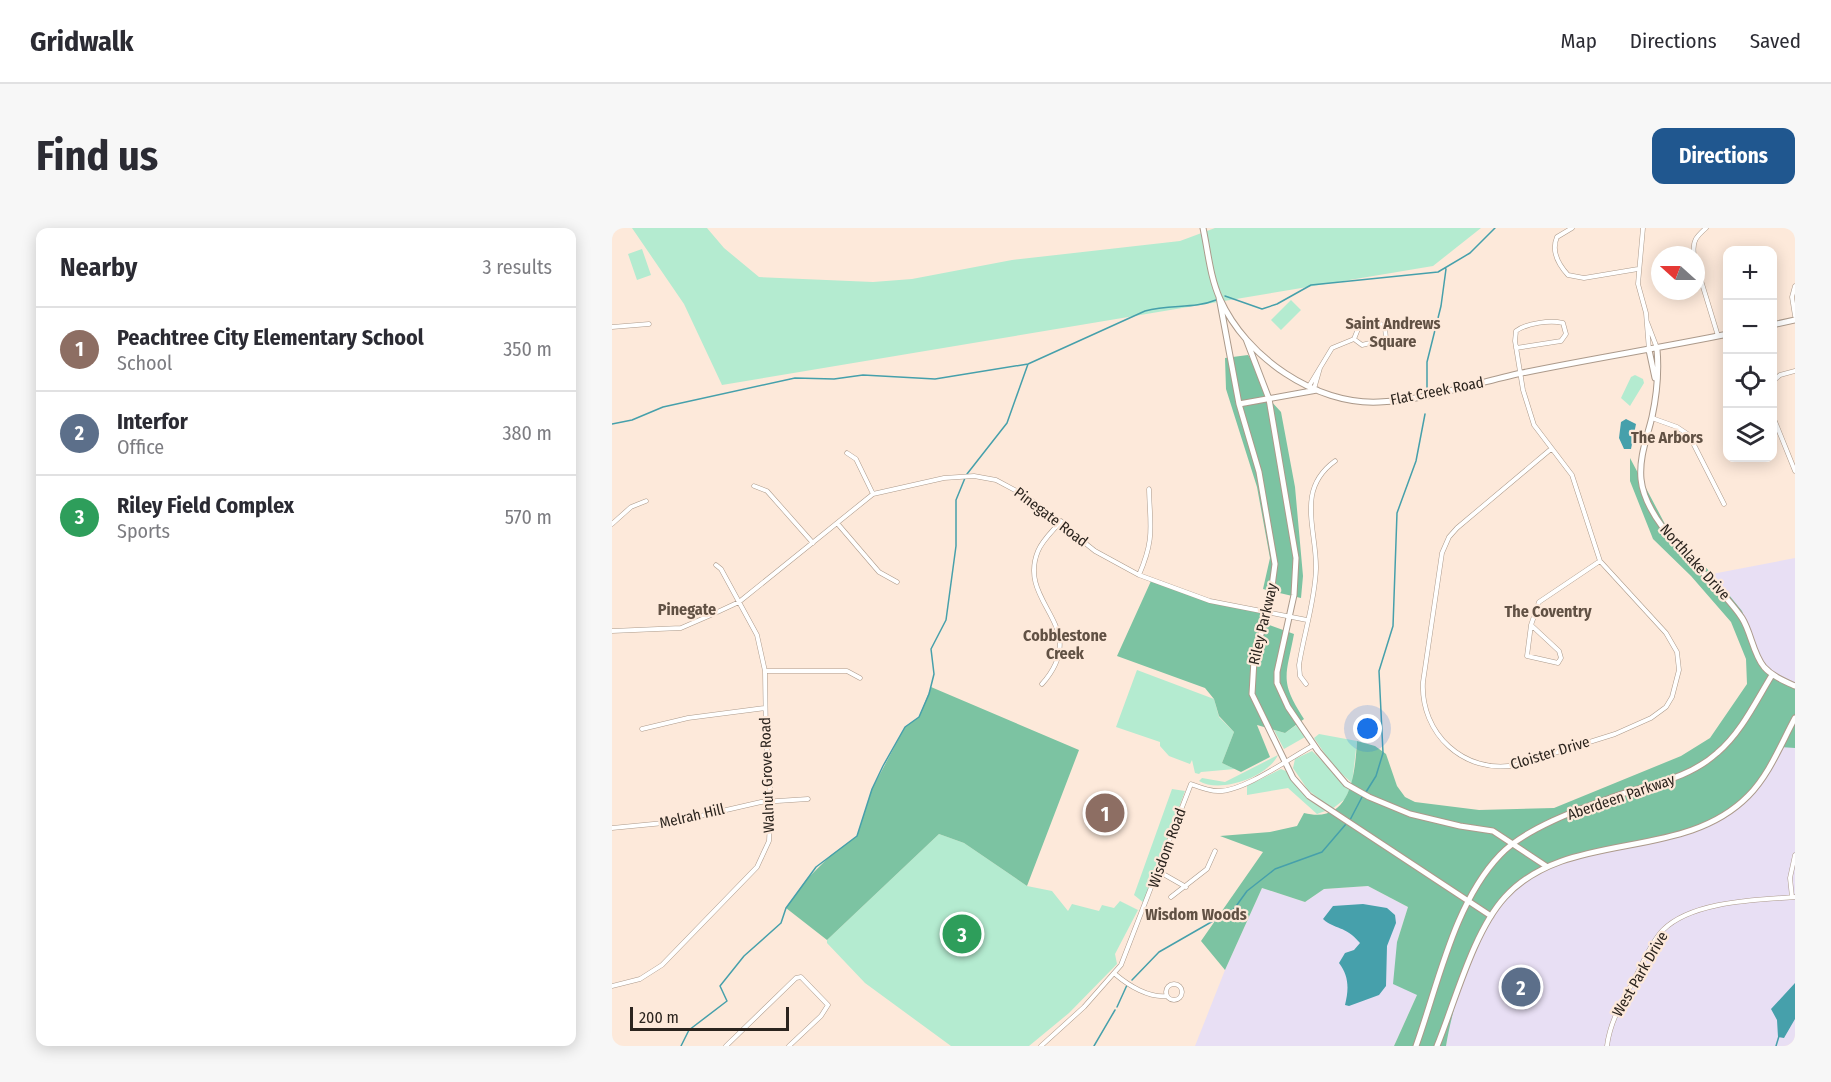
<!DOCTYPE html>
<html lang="en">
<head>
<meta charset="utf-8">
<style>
  body { margin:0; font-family:"Fira Sans Condensed",sans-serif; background:#f7f7f7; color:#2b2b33 }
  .controls { position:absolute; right:18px; top:18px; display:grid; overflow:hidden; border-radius:12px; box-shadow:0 3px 15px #0003 }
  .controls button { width:54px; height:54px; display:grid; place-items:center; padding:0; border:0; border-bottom:2px solid #e1e1e2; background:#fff; color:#2b2b33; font:30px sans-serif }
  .compass { position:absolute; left:1039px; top:18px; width:54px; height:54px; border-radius:50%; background:#fff; box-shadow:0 3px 15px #0003; rotate:291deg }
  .scale { position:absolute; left:18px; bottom:15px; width:159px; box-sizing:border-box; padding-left:6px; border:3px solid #2b241e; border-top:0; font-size:16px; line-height:21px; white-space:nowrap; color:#2b241e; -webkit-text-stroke:4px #fde9da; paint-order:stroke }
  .you { position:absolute; left:756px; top:501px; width:21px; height:21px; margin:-15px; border:4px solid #fff; border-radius:50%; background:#1a73e8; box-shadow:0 0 0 9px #1a73e833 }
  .badge { display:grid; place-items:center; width:39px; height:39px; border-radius:50%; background:#20578f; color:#fff; font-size:20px; font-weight:700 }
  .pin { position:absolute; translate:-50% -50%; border:3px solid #fff; box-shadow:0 2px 6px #0006 }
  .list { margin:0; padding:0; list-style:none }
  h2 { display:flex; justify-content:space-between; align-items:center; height:78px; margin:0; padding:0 24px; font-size:26px }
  h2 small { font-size:20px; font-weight:400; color:#7c7c81 }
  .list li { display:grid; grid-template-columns:39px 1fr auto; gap:18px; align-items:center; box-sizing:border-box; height:84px; padding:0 24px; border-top:2px solid #e1e1e2 }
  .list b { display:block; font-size:22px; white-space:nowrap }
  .list p { margin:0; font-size:20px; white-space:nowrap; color:#7c7c81 }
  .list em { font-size:20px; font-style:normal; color:#7c7c81 }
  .icon { flex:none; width:33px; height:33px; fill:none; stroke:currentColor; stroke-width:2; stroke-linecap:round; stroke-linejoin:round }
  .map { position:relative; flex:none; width:1183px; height:818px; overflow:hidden; border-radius:12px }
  header { display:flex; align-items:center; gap:36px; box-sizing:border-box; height:84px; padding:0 30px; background:#fff; border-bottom:2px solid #e1e1e2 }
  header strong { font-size:28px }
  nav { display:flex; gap:33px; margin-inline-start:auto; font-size:21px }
  .intro { display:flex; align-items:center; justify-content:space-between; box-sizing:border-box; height:144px; padding:0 36px }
  h1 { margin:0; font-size:42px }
  .button { padding:15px 27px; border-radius:12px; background:#20578f; color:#fff; font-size:21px; font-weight:700 }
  main { display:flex; gap:36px; padding:0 36px }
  aside { flex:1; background:#fff; border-radius:12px; box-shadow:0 3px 15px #0003 }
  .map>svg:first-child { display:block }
  .commercial { fill:#e8dff4 }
  .green { fill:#b4ebd0 }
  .forest { fill:#7cc3a2 }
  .water { fill:#46a0ab }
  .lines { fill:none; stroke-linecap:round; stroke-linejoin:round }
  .stream { stroke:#46a0ab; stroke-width:1.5 }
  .minor-casing { stroke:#ac9a8b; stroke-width:5 }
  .tertiary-casing { stroke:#ac9a8b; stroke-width:7 }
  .minor { stroke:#fff; stroke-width:4 }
  .tertiary { stroke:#fff; stroke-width:5 }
  .labels { text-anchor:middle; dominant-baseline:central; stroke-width:4.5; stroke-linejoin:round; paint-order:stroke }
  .street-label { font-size:15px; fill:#2b241e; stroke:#fde9da }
  .neighbourhood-label { font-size:16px; font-weight:bold; fill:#615144; stroke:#fde9da }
</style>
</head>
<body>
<header>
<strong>Gridwalk</strong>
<nav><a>Map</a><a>Directions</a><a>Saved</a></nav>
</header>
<div class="intro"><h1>Find us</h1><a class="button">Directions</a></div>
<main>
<aside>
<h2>Nearby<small>3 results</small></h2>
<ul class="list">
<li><span class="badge" style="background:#8d6e63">1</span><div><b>Peachtree City Elementary School</b><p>School</p></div><em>350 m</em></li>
<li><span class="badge" style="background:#5c6f8a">2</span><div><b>Interfor</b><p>Office</p></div><em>380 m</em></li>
<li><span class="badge" style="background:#2e9e5b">3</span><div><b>Riley Field Complex</b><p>Sports</p></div><em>570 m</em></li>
</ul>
</aside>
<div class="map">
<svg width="1183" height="818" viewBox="0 0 1183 818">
  <rect width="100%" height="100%" fill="#fde9da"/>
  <path class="commercial" d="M 1183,330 L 1183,457 L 1151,438 L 1100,346 Z
    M 1183,490 L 1183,818 L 834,818 L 840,781 L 868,709 L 879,688 L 912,653 Z
    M 756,658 L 796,679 L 785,714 L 805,767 L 782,818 L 583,818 L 613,742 L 650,660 L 693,674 L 712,661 Z"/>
  <path class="green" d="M 20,0 L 95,0 L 112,20 L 147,49 L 261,54 L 300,51 L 400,32 L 568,13 L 603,0 L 869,0 L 821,38 L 110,157 L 72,76 Z
    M 30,21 L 39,47 L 25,52 L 16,26 Z
    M 679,72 L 689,82 L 669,102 L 659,92 Z
    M 1023,147 L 1031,151 L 1032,155 L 1018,178 L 1009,170 L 1019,149 Z
    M 525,442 L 602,471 L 607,489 L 622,504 L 610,535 L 623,541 L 589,544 L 587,546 L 583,545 L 580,532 L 578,536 L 557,528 L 548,518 L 548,514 L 504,499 Z
    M 686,496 L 693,509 L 672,521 L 662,502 L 673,505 Z
    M 707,506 L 745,513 L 740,555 L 722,539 L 702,510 Z
    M 700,523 L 738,560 L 733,571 L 720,581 L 696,562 L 681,540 L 683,531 Z
    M 666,527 C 656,549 608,566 587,553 L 590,550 L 613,554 Z
    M 669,541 L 676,544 L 689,564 L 716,582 L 705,586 L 676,560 L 635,567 L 635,558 Z
    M 560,561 L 573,563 L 532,675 L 522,667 Z
    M 327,606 L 352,615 L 415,658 L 440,663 L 456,683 L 460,676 L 487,683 L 490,677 L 502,680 L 508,673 L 526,682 L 503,726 L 505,736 L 457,785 L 417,818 L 339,818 L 253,755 L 215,715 L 215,712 Z"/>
  <path class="forest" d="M 636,127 L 644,139 L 657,171 L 669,184 L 683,259 L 691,348 L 689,370 L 651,361 L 658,330 L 645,259 L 614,161 L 613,130 Z
    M 1018,230 L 1054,298 L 1100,346 L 1130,383 L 1151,438 L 1183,457 L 1183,520 L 1168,519 C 1154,541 1141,568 1118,583 C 1094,599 1065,605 1037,613 C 1004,623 968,626 935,638 C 877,660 843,762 834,818 L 782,818 L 805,767 L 781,756 L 785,714 L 796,679 L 756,658 L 712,661 L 693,674 L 650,660 L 613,742 L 589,713 L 651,624 L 608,608 L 658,604 L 685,598 L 692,585 C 739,597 743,546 745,513 L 763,518 L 774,526 L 785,558 L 793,569 L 803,574 L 867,582 L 942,580 L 1069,528 L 1098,510 L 1135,456 L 1134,431 L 1119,394 L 1079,348 L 1041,311 L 1018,253 Z
    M 539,353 L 591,371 L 655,383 L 652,395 L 682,406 C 674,449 667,452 692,491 L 673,505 L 645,497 L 658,529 L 629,544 L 610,535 L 622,504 L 607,488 L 602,471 L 593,460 L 505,428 Z
    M 319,459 L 467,522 L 415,658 L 352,615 L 327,606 L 215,712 L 174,680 L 194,652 L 219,627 L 245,608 L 260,561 L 293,499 L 307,489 Z"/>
  <path class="water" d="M 1014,191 L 1024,196 L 1019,221 L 1012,221 L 1007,210 L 1009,194 Z
    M 751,676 L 775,680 L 783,687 L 784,695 L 775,718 L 774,758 L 767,767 L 737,778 L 733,777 C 737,761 737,748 727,735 L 733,725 L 742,722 L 748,715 C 733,697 723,702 711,691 L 721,678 Z
    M 1183,755 L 1183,791 L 1172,810 L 1166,809 L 1165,792 L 1159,781 Z"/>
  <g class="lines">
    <path class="stream" d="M 613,68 L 650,81 L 665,76 L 699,57 L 826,44 L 858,25 L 883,0
      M 815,163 L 815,134 L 829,78 L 834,41
      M 0,196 L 20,192 L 51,179 L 183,150 L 222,151 L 251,147 L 323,151 L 416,136 L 533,83 C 558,76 582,81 604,72
      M 355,246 L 395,195 L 416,136
      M 754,564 L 764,548 L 771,525 L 767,443 L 781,398 L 785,285 L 804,233 L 813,186
      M 738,592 L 750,569
      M 520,752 L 547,724 L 622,681 L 635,663 L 663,641 L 710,624 L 734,596
      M 505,779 L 515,757
      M 69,818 L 77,802 L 115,773 L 108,758 L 132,728 L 169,695 L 174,680 L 204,639 L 245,608 L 260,561 L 271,538 L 293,499 L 307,489 L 317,466 L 322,446 L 319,421 L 334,392 L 344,318 L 344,272 L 353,250
      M 482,818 L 503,782
      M 1164,818 L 1167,808"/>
    <defs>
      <path id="minor" d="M 960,0 L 945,9 C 939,23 946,36 956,47 L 972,50 L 1026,41
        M 1031,0 L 1026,56 L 1034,85 L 1037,122
        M 1082,27 C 1080,13 1084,9 1094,0
        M 1084,36 L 1106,108
        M 1183,58 L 1180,69 L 1183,88
        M 1035,94 L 1045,120
        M 767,95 L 773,99 L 774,111 L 750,117 L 742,111 L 746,101 Z
        M 0,99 L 37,96
        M 904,120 L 949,113 L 954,106 L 951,95 C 938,92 915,95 904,103 L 903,113 L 911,162 L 922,197 L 960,247 L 988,333 L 1054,405 L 1065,424 L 1067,442 L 1060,469 L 1054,479 L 1039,490 L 1003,506 L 904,537 C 852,547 808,505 811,454 L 830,325 L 837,309 L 845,300 L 939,221
        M 1160,154 L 1168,147 L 1183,143
        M 697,158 L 720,120 L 742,111
        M 702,161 L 708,140
        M 1160,186 L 1183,243
        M 1040,190 L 1065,199 L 1077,207 L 1112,276
        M 235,225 L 244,231 L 261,266
        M 142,258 L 155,263 L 201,315
        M 225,295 L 267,344 L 285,354
        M 0,296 L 19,279 L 34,273
        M 527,347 C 543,310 538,299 537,261
        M 919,397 L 947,423 L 949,430 L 946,435 L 915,428 Z
        M 919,397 L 927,374 L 988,333
        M 0,403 L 69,400 L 99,387 L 127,374 L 261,266 L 332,250 L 362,248 L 384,252 L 414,268 L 483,323 L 527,347 L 598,373 L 695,392
        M 153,443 L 235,443 L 248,450
        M 430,456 C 481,398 404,376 426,323 C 431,311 441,303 449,293
        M 694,456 L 688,448 L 687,437 C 692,405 703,373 704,341 C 705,302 683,262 723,233
        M 30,501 L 76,490 L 153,480
        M 0,600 L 62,594 L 149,574 L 196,571
        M 546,643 L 574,659
        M 559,669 L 595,641 L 603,623
        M 1180,669 L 1178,650 L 1183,627
        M 503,746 C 517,758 537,770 555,768
        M554 764a8 8 0 1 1 16 0a8 8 0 1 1-16 0Z
        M 0,758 L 28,751 L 50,737 L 145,639 L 157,613 L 159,572 L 154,510 L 153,443 L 145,407 L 109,341 L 104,337
        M 114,818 L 184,750 L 189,749 L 216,777 L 209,788 L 177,818
        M 429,818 L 472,779 L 509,737 L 579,556 C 587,559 597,563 606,563 C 631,564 678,530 702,517
        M 995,818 C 998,793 1011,772 1023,750 C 1031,735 1039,714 1051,702 C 1080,673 1144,672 1183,669"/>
      <path id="tertiary" d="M 591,0 C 596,23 598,49 608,71 C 634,129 703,177 767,174 C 816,172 863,155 910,145 C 978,131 1047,120 1116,106
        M 607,69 L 627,176 L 647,244 L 663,336 L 658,373 L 642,432 L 640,466 L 681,550 L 697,568 L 879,688
        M 1160,97 L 1183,92
        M 634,111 L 657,171 L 684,330 L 682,367 L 665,444 L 665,455 L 676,479 L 706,523 L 734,556 L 757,569 L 798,586 L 848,598 L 881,603 L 934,638
        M 1045,121 C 1047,144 1045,166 1040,189 C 1035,210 1027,229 1029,251 C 1034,301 1102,348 1130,390 C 1139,404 1141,426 1152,439 C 1160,448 1172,453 1183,458
        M 1037,122 L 1043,150
        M 627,176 L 705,162
        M 804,818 C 826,757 842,675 888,627 C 912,601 967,581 1001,569 C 1037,556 1075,552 1105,525 C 1129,505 1144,473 1160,447
        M 825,818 C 843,774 861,704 893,669 C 956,600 1070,635 1136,568 C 1157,547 1169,516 1183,490"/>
    </defs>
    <use href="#minor" class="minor-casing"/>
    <use href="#tertiary" class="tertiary-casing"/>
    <use href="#minor" class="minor"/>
    <use href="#tertiary" class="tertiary"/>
  </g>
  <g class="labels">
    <g class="street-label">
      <text transform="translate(825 163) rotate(-11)">Flat Creek Road</text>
      <text transform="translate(439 289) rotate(37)">Pinegate Road</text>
      <text transform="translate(1083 334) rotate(48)">Northlake Drive</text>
      <text transform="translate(651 396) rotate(-77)">Riley Parkway</text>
      <text transform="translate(938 525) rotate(-17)">Cloister Drive</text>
      <text transform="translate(155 547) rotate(-92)">Walnut Grove Road</text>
      <text transform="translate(1009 569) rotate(-19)">Aberdeen Parkway</text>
      <text transform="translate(80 588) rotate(-13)">Melrah Hill</text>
      <text transform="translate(555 620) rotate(-70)">Wisdom Road</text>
      <text transform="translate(1028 746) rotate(-60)">West Park Drive</text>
    </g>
    <g class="neighbourhood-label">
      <text x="781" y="95">Saint Andrews<tspan x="781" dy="18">Square</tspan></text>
      <text x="1055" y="209">The Arbors</text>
      <text x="75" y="381">Pinegate</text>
      <text x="936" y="383">The Coventry</text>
      <text x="453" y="407">Cobblestone<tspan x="453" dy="18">Creek</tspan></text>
      <text x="584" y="686">Wisdom Woods</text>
    </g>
  </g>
</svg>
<div class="controls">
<button>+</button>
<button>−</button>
<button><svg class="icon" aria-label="locate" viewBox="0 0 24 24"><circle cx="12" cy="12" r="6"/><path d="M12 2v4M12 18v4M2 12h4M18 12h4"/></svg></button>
<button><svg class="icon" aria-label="layers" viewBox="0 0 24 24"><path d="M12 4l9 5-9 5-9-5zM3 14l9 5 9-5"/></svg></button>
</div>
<svg class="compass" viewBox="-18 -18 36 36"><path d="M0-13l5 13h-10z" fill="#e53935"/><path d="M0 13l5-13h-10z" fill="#7c7c81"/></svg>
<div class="scale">200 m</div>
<div class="you"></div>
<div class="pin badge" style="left:493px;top:585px;background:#8d6e63">1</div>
<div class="pin badge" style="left:909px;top:759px;background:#5c6f8a">2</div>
<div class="pin badge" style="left:350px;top:706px;background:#2e9e5b">3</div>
</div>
</main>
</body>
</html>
